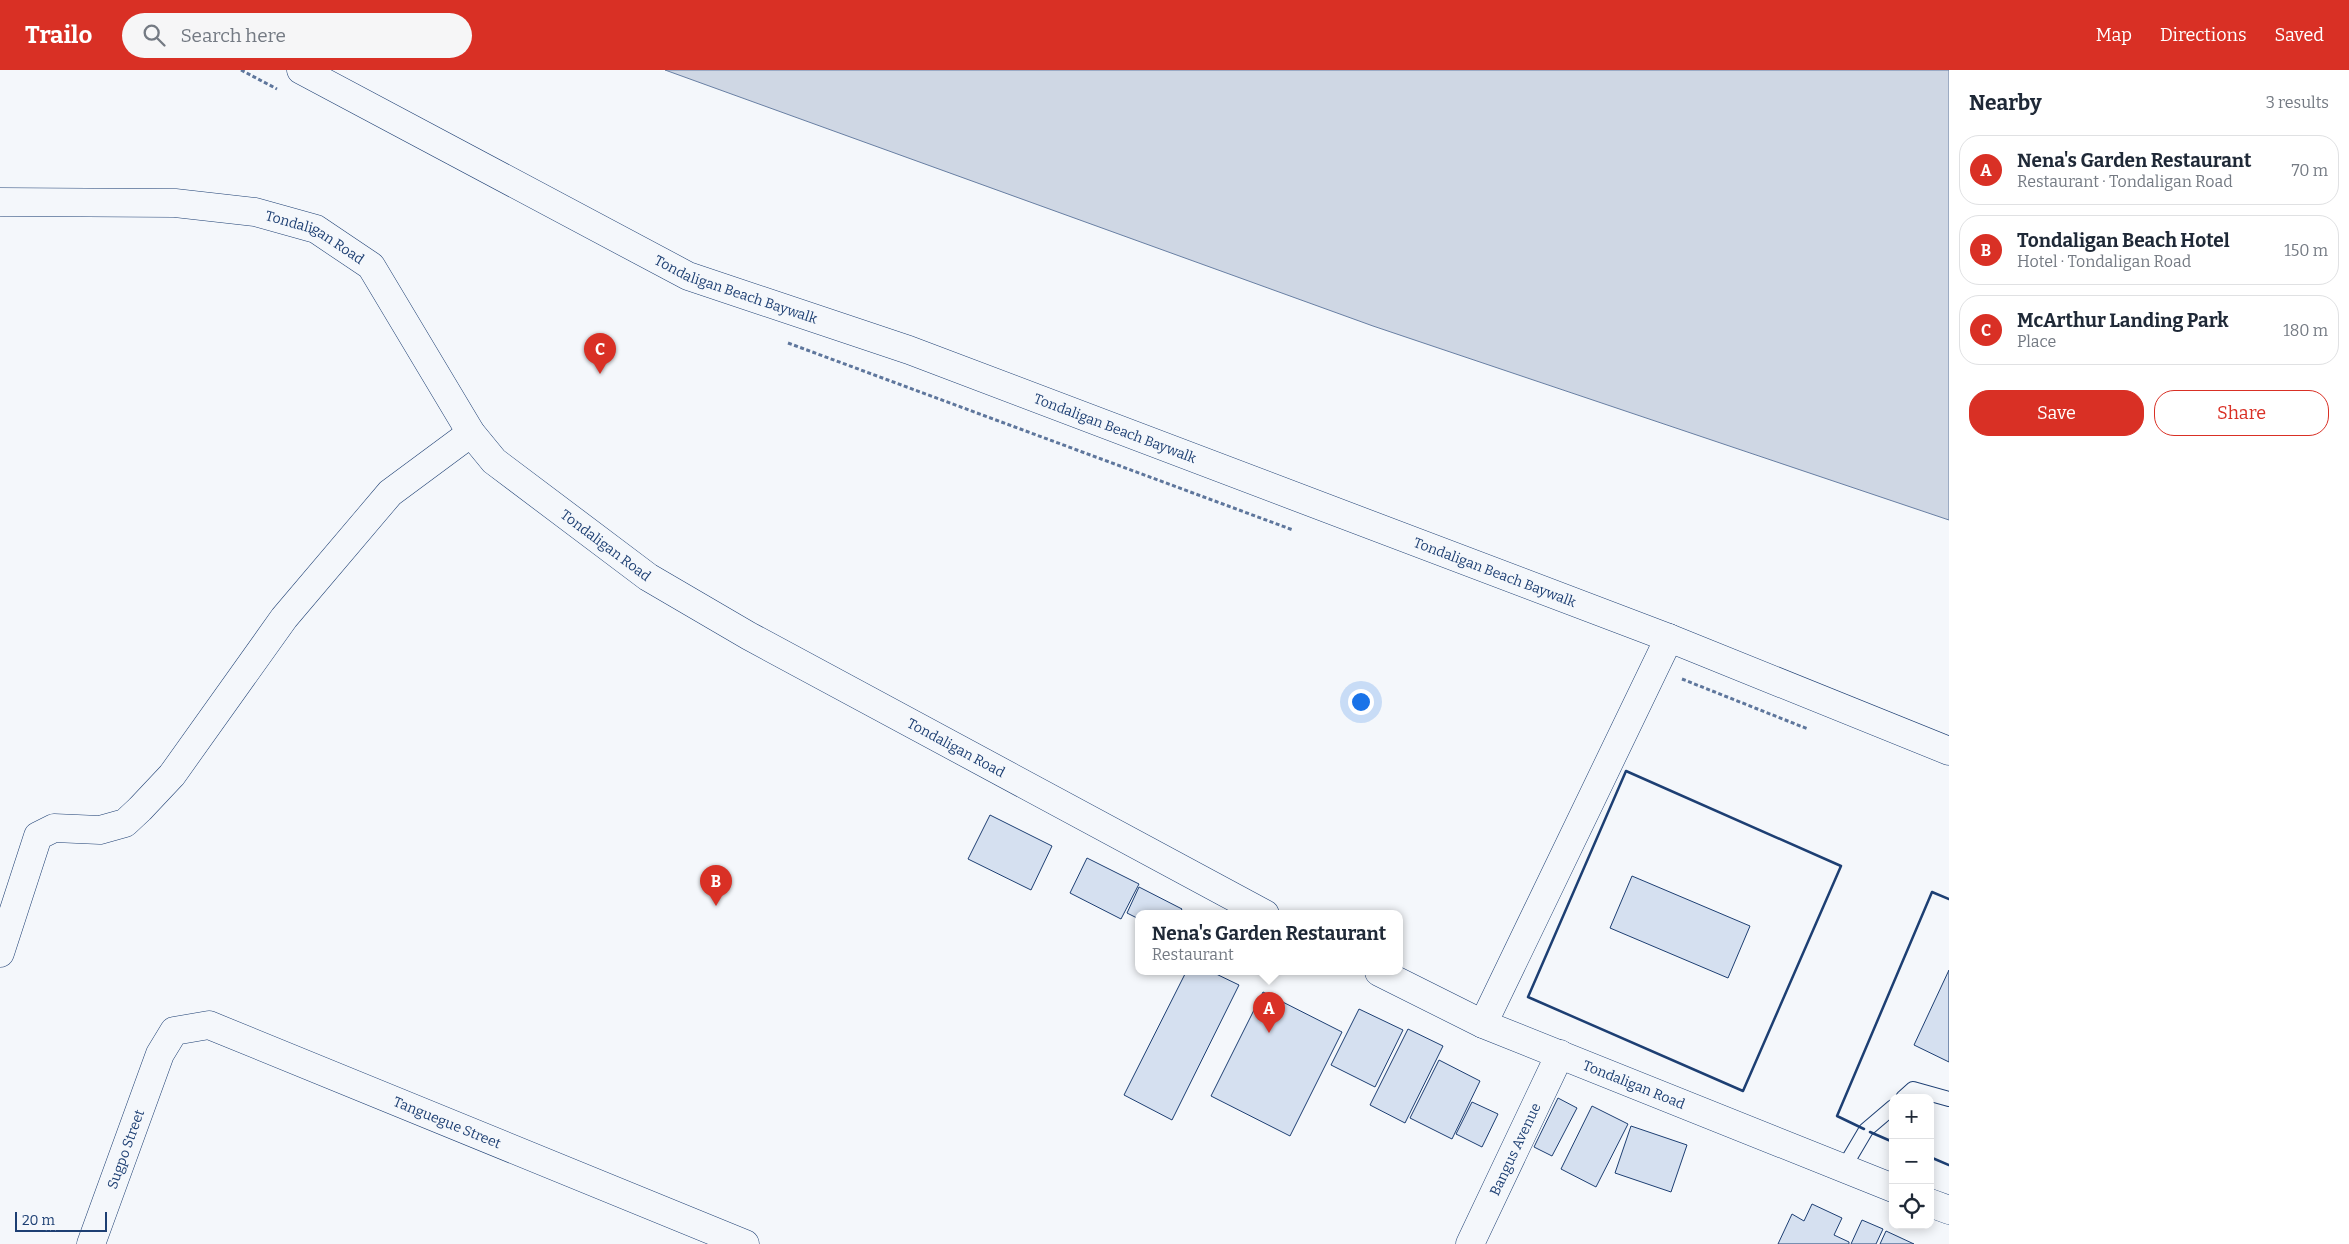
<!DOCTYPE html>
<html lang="en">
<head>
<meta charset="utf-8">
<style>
  body { margin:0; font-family:Bitter,serif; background:#f6f6f7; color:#1f2937 }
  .controls { position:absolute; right:15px; bottom:15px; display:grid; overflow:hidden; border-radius:10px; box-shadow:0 2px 12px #0003 }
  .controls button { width:45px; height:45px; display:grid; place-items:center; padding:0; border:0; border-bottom:1px solid #e0e1e3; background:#fff; color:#1f2937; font:25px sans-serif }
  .scale { position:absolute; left:15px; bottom:12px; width:92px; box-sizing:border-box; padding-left:5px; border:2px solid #1d3f73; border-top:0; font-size:14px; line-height:18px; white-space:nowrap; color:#1d3f73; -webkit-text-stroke:4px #f4f7fb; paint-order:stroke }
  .you { position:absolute; left:1360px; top:631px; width:18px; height:18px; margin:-12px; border:4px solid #fff; border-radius:50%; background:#1a73e8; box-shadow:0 0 0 8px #1a73e833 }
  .badge { display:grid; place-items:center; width:32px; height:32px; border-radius:50%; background:#d93025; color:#fff; font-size:16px; font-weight:700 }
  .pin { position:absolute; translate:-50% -41px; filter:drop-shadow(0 1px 2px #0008) }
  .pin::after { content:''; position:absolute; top:26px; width:18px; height:15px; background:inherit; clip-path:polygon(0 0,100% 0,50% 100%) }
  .popup { position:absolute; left:1135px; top:840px; width:268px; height:65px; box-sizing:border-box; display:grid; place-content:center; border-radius:10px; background:#fff; filter:drop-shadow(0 1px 4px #0005); font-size:16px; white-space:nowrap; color:#747a83 }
  .popup b { font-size:19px; color:#1f2937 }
  .popup::after { content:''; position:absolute; left:50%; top:100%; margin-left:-10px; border:10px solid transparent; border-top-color:#fff }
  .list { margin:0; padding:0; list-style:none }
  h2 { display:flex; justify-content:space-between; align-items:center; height:65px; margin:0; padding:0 20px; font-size:21px }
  h2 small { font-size:16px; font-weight:400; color:#747a83 }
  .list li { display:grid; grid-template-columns:32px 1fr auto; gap:15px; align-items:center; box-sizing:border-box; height:70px; margin:0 10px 10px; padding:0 10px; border:1px solid #e0e1e3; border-radius:20px }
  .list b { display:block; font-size:19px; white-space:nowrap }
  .list p { margin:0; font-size:16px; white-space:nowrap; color:#747a83 }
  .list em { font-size:16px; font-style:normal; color:#747a83 }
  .actions { display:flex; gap:10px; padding:15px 20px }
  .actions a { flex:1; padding:11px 0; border:1px solid #d93025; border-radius:20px; text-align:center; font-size:18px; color:#d93025 }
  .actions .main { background:#d93025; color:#fff }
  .icon { flex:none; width:28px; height:28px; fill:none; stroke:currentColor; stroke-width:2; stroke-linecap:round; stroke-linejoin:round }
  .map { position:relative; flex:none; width:1949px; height:1174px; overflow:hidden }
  header { display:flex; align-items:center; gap:30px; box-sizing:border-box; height:70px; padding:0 25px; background:#d93025; color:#fff }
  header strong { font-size:24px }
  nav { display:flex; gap:28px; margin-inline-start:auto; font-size:18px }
  .search { width:350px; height:45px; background:#f6f6f7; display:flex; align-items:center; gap:12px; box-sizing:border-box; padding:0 18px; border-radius:28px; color:#747a83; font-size:19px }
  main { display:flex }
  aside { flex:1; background:#fff }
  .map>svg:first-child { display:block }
  .water { fill:#cfd7e4; stroke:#687fa3 }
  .building { fill:#d5e0f0; stroke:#1d3f73 }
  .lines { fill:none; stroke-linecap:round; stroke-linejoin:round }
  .service-casing { stroke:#1d3f73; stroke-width:16 }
  .minor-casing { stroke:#1d3f73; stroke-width:29 }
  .path { stroke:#5e769c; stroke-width:3; stroke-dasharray:4 2.5; stroke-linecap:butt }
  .service { stroke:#f4f7fb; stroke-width:14 }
  .minor { stroke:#f4f7fb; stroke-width:28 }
  .wall { stroke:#1d3f73; stroke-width:2.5 }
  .labels { text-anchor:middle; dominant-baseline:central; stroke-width:4; stroke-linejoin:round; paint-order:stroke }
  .street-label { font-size:14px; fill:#1d3f73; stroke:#f4f7fb }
</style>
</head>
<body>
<header>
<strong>Trailo</strong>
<div class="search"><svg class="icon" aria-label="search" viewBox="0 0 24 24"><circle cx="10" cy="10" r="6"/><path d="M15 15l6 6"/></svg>Search here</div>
<nav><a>Map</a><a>Directions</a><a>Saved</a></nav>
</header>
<main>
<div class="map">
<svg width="1949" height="1174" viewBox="0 0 1949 1174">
  <rect width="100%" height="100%" fill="#f4f7fb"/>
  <path class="water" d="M 665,0 L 1949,0 L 1949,450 L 1373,256 Z"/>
  <path class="building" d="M 990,745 L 1052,776 L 1031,820 L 968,789 Z
    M 1087,788 L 1139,814 L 1121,849 L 1070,823 Z
    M 1632,806 L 1750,856 L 1728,908 L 1610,858 Z
    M 1139,817 L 1182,839 L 1179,844 L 1139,844 L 1139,849 L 1127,843 Z
    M 1949,900 L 1949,992 L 1914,975 Z
    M 1186,902 L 1212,902 L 1239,915 L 1172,1050 L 1124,1025 Z
    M 1263,922 L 1342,962 L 1290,1066 L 1211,1026 Z
    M 1359,939 L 1403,960 L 1375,1017 L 1331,995 Z
    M 1408,959 L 1443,976 L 1405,1053 L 1370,1035 Z
    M 1439,990 L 1480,1011 L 1452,1069 L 1410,1048 Z
    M 1558,1028 L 1577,1038 L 1552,1086 L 1534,1077 Z
    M 1472,1032 L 1498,1044 L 1482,1077 L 1456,1064 Z
    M 1592,1036 L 1628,1054 L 1596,1117 L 1561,1099 Z
    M 1631,1056 L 1687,1075 L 1671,1122 L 1615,1103 Z
    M 1812,1134 L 1842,1148 L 1834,1165 L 1849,1172 L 1849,1174 L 1778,1174 L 1792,1144 L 1804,1151 Z
    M 1862,1150 L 1883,1159 L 1876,1174 L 1851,1174 Z
    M 1886,1161 L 1914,1174 L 1880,1174 Z"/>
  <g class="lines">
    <defs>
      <path id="service" d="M 1903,1028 L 1913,1019 L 1949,1029
        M 1843,1099 L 1866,1060 L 1893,1037"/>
      <g id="minor">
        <path id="s1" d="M 301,0 L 688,206 L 909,280 L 1669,568 L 1949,681"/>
        <path id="s2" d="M 0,132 L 175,133 L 255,142 L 316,159 L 371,196 L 471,363 L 494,391 L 648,507 L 749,566 L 1265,844"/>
        <path d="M 0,883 L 38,766 L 54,758 L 100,760 L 125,753 L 140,739 L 172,705 L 284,548 L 390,423 L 471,363"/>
        <path id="s3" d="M 1379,902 L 1483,954 L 1893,1118"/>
        <path d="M 1483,954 L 1669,568"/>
        <path d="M 1930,1133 L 1949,1140"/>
        <path id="s4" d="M 91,1174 L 160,984 L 174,961 L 209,955 L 745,1174"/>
        <path id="s5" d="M 1470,1174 L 1560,984"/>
      </g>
    </defs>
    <use href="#service" class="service-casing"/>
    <use href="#minor" class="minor-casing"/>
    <path class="path" d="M 241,0 L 277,19
      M 788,273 L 1293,460
      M 1682,609 L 1808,659"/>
    <use href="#service" class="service"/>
    <use href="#minor" class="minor"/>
    <path class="wall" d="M 1626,701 L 1841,796 L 1743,1021 L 1528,927 Z
      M 1864,1059 L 1837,1046 L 1932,822 L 1949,829
      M 1870,1062 L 1893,1072
      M 1930,1087 L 1949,1095"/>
  </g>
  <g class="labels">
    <g class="street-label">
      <text stroke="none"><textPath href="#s2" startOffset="321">Tondaligan Road</textPath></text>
      <text stroke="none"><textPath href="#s1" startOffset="488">Tondaligan Beach Baywalk</textPath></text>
      <text stroke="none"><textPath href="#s1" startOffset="892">Tondaligan Beach Baywalk</textPath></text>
      <text stroke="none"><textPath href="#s2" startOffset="756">Tondaligan Road</textPath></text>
      <text stroke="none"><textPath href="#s1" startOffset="1298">Tondaligan Beach Baywalk</textPath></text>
      <text stroke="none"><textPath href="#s2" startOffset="1161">Tondaligan Road</textPath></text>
      <text stroke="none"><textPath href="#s3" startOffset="279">Tondaligan Road</textPath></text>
      <text stroke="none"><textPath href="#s4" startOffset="522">Tanguegue Street</textPath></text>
      <text stroke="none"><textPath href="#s4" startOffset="101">Sugpo Street</textPath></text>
      <text stroke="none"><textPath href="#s5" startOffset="105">Bangus Avenue</textPath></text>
    </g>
  </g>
</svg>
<div class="controls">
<button>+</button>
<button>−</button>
<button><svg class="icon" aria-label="locate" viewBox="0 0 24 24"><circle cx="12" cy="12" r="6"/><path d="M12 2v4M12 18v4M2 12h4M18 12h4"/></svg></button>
</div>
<div class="scale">20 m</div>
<div class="you"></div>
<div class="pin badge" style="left:1269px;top:963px">A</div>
<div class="popup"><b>Nena's Garden Restaurant</b>Restaurant</div>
<div class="pin badge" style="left:716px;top:836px">B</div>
<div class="pin badge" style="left:600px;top:304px">C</div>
</div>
<aside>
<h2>Nearby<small>3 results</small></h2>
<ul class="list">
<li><span class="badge">A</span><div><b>Nena's Garden Restaurant</b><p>Restaurant · Tondaligan Road</p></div><em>70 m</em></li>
<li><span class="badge">B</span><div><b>Tondaligan Beach Hotel</b><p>Hotel · Tondaligan Road</p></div><em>150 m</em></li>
<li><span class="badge">C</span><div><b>McArthur Landing Park</b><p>Place</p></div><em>180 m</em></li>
</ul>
<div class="actions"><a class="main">Save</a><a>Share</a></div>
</aside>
</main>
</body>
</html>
